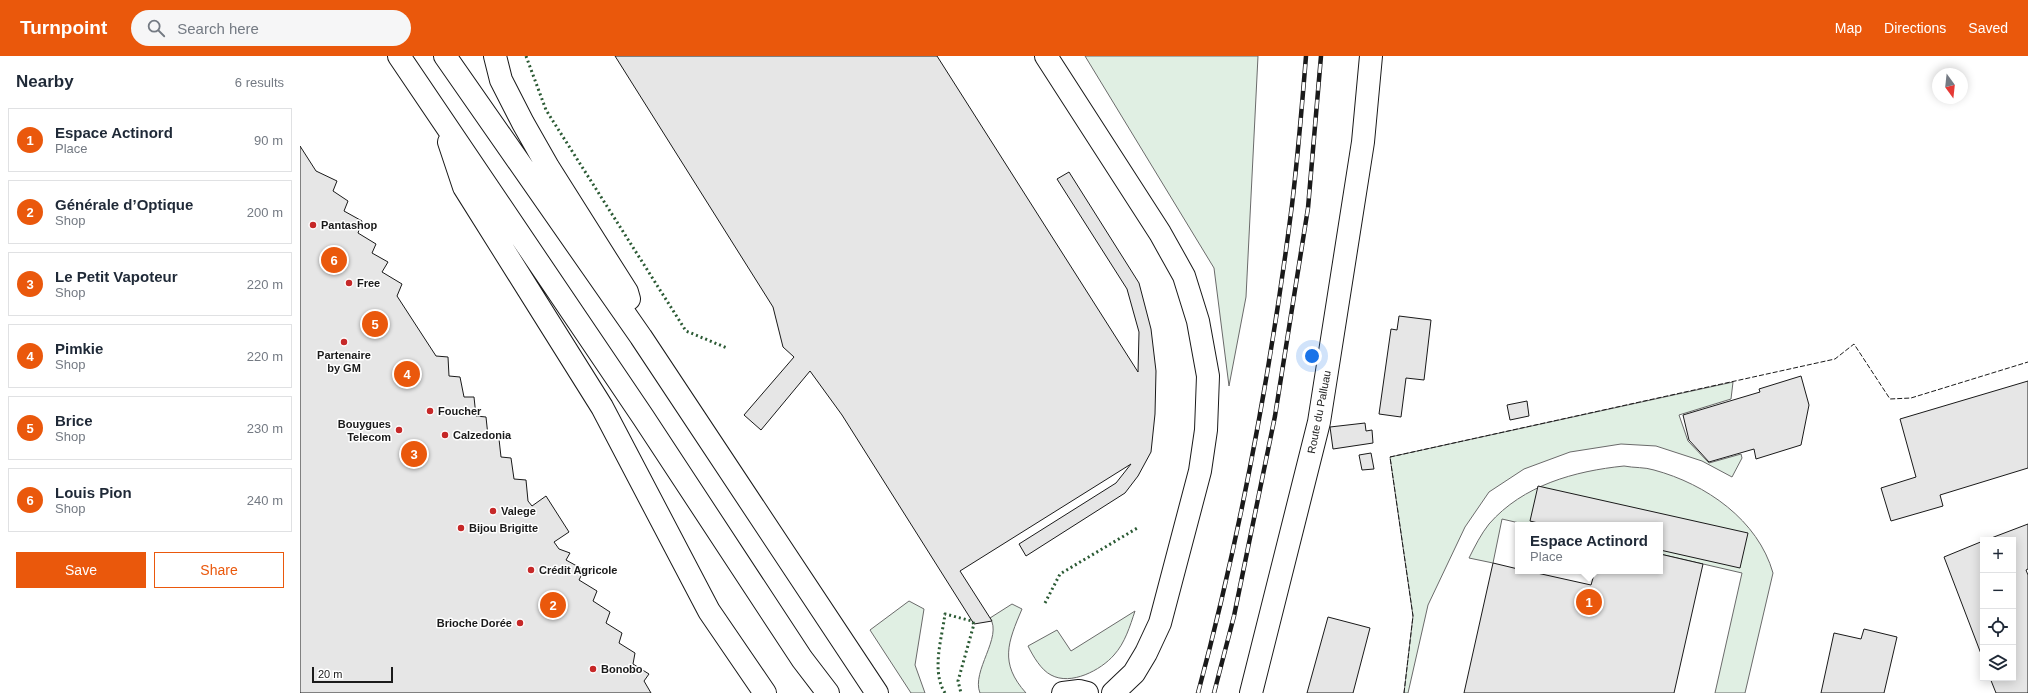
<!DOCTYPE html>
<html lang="en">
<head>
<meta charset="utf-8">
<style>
  body { margin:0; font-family:Helvetica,sans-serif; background:#f6f6f7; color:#1f2937 }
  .controls { position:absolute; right:12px; bottom:12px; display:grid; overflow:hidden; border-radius:0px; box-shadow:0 2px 10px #0003 }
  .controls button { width:36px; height:36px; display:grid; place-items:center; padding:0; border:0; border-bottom:1px solid #e0e1e3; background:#fff; color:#1f2937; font:20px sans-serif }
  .compass { position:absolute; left:1632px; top:12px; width:36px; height:36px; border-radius:50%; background:#fff; box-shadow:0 2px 10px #0003; rotate:165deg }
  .scale { position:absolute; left:12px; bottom:10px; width:81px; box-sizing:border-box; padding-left:4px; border:2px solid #1a1a1a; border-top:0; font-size:11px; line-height:14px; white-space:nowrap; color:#1a1a1a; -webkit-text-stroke:3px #fff; paint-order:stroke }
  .you { position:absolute; left:1012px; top:300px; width:14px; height:14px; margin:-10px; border:3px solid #fff; border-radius:50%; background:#1a73e8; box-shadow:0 0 0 6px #1a73e833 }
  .badge { display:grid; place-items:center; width:26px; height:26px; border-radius:50%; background:#ea580c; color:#fff; font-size:13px; font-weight:700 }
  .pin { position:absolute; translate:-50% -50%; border:2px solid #fff; box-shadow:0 1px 4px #0006 }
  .popup { position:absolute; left:1215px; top:466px; width:148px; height:52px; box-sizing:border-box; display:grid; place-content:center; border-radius:0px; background:#fff; filter:drop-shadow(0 1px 3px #0005); font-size:13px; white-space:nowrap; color:#747a83 }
  .popup b { font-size:15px; color:#1f2937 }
  .popup::after { content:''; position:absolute; left:50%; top:100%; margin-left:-8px; border:8px solid transparent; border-top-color:#fff }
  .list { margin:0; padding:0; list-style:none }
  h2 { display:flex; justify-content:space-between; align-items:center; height:52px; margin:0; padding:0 16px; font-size:17px }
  h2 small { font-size:13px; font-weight:400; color:#747a83 }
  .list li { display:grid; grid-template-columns:26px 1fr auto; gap:12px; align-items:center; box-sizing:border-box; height:64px; margin:0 8px 8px; padding:0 8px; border:1px solid #e0e1e3; border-radius:0px }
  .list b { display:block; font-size:15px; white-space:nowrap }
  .list p { margin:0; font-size:13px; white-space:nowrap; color:#747a83 }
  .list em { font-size:13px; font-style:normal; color:#747a83 }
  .actions { display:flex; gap:8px; padding:12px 16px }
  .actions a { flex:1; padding:9px 0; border:1px solid #ea580c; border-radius:0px; text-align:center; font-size:14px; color:#ea580c }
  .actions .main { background:#ea580c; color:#fff }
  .icon { flex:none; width:22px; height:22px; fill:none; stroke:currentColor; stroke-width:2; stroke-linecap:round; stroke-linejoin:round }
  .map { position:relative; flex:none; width:1728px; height:637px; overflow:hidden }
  header { display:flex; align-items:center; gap:24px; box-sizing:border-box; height:56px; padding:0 20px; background:#ea580c; color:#fff }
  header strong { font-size:19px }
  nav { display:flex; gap:22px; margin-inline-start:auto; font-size:14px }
  .search { width:280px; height:36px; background:#f6f6f7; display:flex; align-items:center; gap:10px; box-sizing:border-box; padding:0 14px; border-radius:22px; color:#747a83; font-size:15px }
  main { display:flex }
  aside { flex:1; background:#fff }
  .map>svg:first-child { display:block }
  .green { fill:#e0efe3; stroke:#6a6a6a }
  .building { fill:#e6e6e6; stroke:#1a1a1a }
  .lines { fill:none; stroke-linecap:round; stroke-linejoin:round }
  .street-casing { stroke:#1a1a1a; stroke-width:24 }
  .highway-casing { stroke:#1a1a1a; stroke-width:24 }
  .street { stroke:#fff; stroke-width:22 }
  .highway { stroke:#fff; stroke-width:22 }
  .rail-casing { stroke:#1a1a1a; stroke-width:4.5 }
  .rail { stroke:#fff; stroke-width:3; stroke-dasharray:9; stroke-linecap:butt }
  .hedge { stroke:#2b5a34; stroke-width:3; stroke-dasharray:2 3; stroke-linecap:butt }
  .fence { stroke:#1a1a1a; stroke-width:1; stroke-dasharray:5 2; stroke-linecap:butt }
  .poi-dot { fill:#c62828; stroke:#fff; stroke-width:1.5 }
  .labels { text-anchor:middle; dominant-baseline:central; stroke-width:3; stroke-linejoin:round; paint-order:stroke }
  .poi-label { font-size:11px; font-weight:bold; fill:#1a1a1a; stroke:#fff; text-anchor:start }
  .street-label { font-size:11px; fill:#1a1a1a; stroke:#fff }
</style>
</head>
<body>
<header>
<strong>Turnpoint</strong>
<div class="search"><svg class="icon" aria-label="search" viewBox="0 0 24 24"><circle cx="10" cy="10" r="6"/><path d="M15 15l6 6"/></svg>Search here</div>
<nav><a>Map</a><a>Directions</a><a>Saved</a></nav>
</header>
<main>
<aside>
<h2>Nearby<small>6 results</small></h2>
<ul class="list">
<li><span class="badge">1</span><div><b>Espace Actinord</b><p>Place</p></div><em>90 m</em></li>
<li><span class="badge">2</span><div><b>Générale d’Optique</b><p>Shop</p></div><em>200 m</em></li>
<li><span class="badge">3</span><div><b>Le Petit Vapoteur</b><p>Shop</p></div><em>220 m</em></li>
<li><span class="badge">4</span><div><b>Pimkie</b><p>Shop</p></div><em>220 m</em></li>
<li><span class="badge">5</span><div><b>Brice</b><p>Shop</p></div><em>230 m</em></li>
<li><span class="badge">6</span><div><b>Louis Pion</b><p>Shop</p></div><em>240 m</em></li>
</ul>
<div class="actions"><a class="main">Save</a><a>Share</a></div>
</aside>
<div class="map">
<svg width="1728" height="637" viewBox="0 0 1728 637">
  <rect width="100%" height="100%" fill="#fff"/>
  <path class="green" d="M 785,0 L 958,0 L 946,241 L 929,330 L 914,212 Z
    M 1433,326 L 1431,343 L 1379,359 L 1388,385 L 1409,407 L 1441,398 L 1442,402 L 1432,421 L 1402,405 L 1356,390 L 1321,388 L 1270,396 L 1224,413 L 1189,436 L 1165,471 L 1128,549 L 1108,637 L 1104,637 L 1113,560 L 1090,401 Z
    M 1324,410 C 1334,412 1345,411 1354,414 C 1406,428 1458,464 1473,517 L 1445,637 L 1415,637 L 1442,517 L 1360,498 L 1360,469 L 1228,469 L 1202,463 L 1193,507 L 1169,502 C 1175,490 1181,478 1189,468 C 1223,429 1275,415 1324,410 Z
    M 609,545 L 624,553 L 615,609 L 625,637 L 611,637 L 570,574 Z
    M 712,548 L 722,553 C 708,586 699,607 726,637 L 680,637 C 671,615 703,581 690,562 Z
    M 835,555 C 830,570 825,587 814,599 C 801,614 771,630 751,619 C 741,614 733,600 728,590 L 757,574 L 771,595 Z"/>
  <path class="building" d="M 315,0 L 637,0 L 838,316 L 839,276 L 827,233 L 757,123 L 769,116 L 839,227 L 851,273 L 856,315 L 855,358 L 851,396 L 838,420 L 825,437 L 726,500 L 719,488 L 816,427 L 831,408 L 660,515 L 692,565 L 674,568 L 542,359 L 510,315 L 461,374 L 444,359 L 494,301 L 483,291 L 473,251 Z
    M 0,90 L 16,115 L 37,125 L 33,135 L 48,145 L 44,155 L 62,165 L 58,177 L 76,188 L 72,197 L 88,206 L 82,216 L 102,228 L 97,240 L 136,300 L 148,301 L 149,320 L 160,321 L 164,341 L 174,341 L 176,360 L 186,361 L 188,380 L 199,383 L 201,401 L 211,402 L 214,423 L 226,424 L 228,445 L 232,450 L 246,440 L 269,476 L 254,486 L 259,493 L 270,497 L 266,504 L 284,514 L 279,524 L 297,535 L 293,545 L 310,556 L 306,567 L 322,577 L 319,587 L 335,597 L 333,608 L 349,618 L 344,625 L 351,637 L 0,637 Z
    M 1099,260 L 1131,264 L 1124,324 L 1106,322 L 1101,361 L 1079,358 L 1091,273 L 1097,274 Z
    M 1501,320 L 1509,349 L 1501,389 L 1456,403 L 1454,393 L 1409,406 L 1389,384 L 1383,359 L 1460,336 L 1459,333 Z
    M 1728,325 L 1728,412 L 1640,439 L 1643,450 L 1591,465 L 1581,432 L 1616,421 L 1600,363 Z
    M 1227,345 L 1229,360 L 1210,364 L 1207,349 Z
    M 1065,367 L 1066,375 L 1072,374 L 1073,387 L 1033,393 L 1030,371 Z
    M 1071,397 L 1074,413 L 1062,414 L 1059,399 Z
    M 1238,430 L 1448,477 L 1440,512 L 1360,494 L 1360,469 L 1246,469 L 1230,465 Z
    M 1728,468 L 1728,513 L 1726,514 L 1728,519 L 1728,637 L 1696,637 L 1690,622 L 1713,622 L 1713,484 L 1686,484 Z
    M 1683,485 L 1683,603 L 1644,501 Z
    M 1360,498 L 1403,508 L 1374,637 L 1164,637 L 1193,507 L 1218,513 L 1218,515 L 1228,515 L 1291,529 L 1295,515 L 1360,515 Z
    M 1028,561 L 1070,572 L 1053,637 L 1007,637 Z
    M 1564,573 L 1597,581 L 1584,637 L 1521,637 L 1534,577 L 1561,583 Z"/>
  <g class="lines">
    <defs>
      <path id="street" d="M 746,0 L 860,177 L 884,220 L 898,265 L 908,320 L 906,374 L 900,415 L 860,567 L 846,597 L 834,617 L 813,637
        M 763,637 L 779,635 L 787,637
        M 951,637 L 1019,366 L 1063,86 L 1071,0"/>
      <path id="highway" d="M 99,0 L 343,361 L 502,603 L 528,637
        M 145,0 L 341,281 L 577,637
        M 195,0 L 201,24 L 223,67 L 248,111 L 327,236 L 329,243
        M 149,86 L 164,131 L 302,351 L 409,555 L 465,637"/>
    </defs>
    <use href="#street" class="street-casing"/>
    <use href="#highway" class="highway-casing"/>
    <use href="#street" class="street"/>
    <use href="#highway" class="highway"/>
    <defs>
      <path id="rail" d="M 898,637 C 941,477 971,313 992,149 C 998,99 1002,50 1006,0
        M 914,637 L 934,560 L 975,360 L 1008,152 L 1021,0"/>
    </defs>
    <use href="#rail" class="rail-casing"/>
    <use href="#rail" class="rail"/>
    <path class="hedge" d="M 226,0 L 246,54 L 386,275 L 427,292
      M 745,547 L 760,518 L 839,471
      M 645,637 C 631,615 642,582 645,558 L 672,565 L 674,568 L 658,625 L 661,637"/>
    <path class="fence" d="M 1104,637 L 1113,560 L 1090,401 L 1535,303 L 1554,288 L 1590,343 L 1611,342 L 1728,306"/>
  </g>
  <g class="poi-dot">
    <circle cx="13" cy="169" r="4"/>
    <circle cx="49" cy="227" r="4"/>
    <circle cx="44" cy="286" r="4"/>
    <circle cx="130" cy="355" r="4"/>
    <circle cx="99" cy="374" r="4"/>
    <circle cx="145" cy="379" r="4"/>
    <circle cx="193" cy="455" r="4"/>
    <circle cx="161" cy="472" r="4"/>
    <circle cx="231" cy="514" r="4"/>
    <circle cx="220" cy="567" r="4"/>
    <circle cx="293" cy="613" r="4"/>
  </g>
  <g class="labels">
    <g class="poi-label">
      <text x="21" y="169">Pantashop</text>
      <text x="57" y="227">Free</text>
      <text x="44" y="299" text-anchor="middle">Partenaire<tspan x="44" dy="13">by GM</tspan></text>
      <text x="138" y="355">Foucher</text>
      <text x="91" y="368" text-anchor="end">Bouygues<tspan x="91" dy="13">Telecom</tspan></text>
      <text x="153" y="379">Calzedonia</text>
      <text x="201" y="455">Valege</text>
      <text x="169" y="472">Bijou Brigitte</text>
      <text x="239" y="514">Crédit Agricole</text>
      <text x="212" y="567" text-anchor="end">Brioche Dorée</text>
      <text x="301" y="613">Bonobo</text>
    </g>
    <g class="street-label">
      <text transform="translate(1019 356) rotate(-79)">Route du Palluau</text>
    </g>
  </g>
</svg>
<div class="controls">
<button>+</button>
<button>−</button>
<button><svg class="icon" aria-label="locate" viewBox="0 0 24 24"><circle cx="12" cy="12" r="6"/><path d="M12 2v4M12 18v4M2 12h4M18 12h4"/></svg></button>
<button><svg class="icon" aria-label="layers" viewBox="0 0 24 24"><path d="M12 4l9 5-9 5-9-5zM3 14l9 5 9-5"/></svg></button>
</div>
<svg class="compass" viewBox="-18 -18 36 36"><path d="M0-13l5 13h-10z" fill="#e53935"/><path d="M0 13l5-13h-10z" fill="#747a83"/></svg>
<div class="scale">20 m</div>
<div class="you"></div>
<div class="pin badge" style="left:1289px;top:546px">1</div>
<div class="popup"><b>Espace Actinord</b>Place</div>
<div class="pin badge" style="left:253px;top:549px">2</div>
<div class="pin badge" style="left:114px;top:398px">3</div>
<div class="pin badge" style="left:107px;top:318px">4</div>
<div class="pin badge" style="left:75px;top:268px">5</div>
<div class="pin badge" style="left:34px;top:204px">6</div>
</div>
</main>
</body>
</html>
